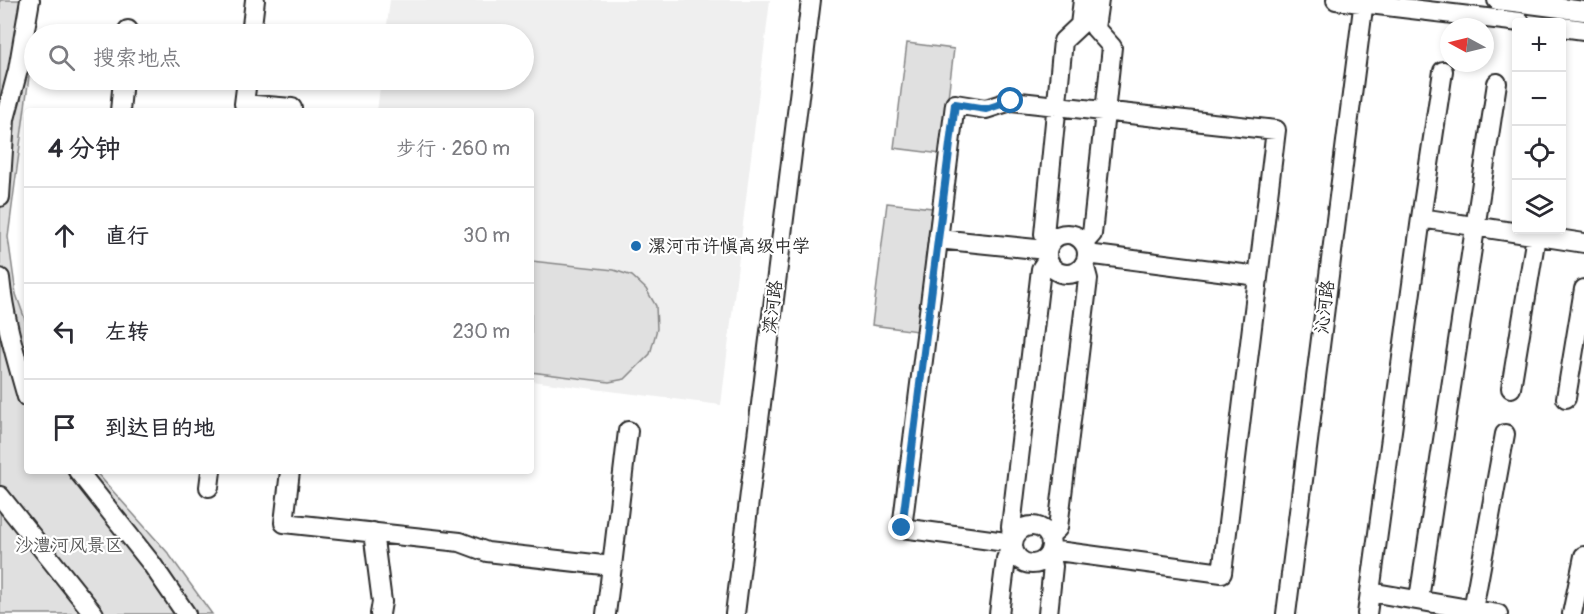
<!DOCTYPE html>
<html lang="zh">
<head>
<meta charset="utf-8">
<style>
  body { margin:0; font-family:Pangolin,"LXGW WenKai TC",sans-serif; background:#f2f2f3; color:#2b2b33 }
  .controls { position:absolute; right:18px; top:18px; display:grid; overflow:hidden; border-radius:6px; box-shadow:0 3px 9px #0003 }
  .controls button { width:54px; height:54px; display:grid; place-items:center; padding:0; border:0; border-bottom:2px solid #e1e1e2; background:#fff; color:#2b2b33; font:30px sans-serif }
  .compass { position:absolute; left:1440px; top:18px; width:54px; height:54px; border-radius:50%; background:#fff; box-shadow:0 3px 9px #0003; rotate:277deg }
  .stop { position:absolute; width:18px; height:18px; margin:-14px; border:4px solid #1f6fb2; border-radius:50%; background:#fff }
  .stop.end { background:#1f6fb2; border-color:#fff; box-shadow:0 2px 6px #0008 }
  .list { margin:0; padding:0; list-style:none }
  h2 { display:flex; justify-content:space-between; align-items:center; height:78px; margin:0; padding:0 24px; font-size:26px }
  h2 small { font-size:20px; font-weight:400; color:#7c7c81 }
  .list li { display:grid; grid-template-columns:39px 1fr auto; gap:18px; align-items:center; box-sizing:border-box; height:96px; padding:0 24px; border-top:2px solid #e1e1e2 }
  .list b { display:block; font-size:22px; white-space:nowrap }
  .list em { font-size:20px; font-style:normal; color:#7c7c81 }
  .icon { flex:none; width:33px; height:33px; fill:none; stroke:currentColor; stroke-width:2; stroke-linecap:round; stroke-linejoin:round }
  .map { position:relative; flex:none; width:1584px; height:614px; overflow:hidden }
  .search { position:absolute; background:#fff; box-shadow:0 3px 9px #0003; left:24px; top:24px; width:510px; height:66px; display:flex; align-items:center; gap:15px; box-sizing:border-box; padding:0 21px; border-radius:33px; color:#7c7c81; font-size:22px }
  .panel { position:absolute; background:#fff; box-shadow:0 3px 9px #0003; left:24px; top:108px; width:510px; height:366px; border-radius:6px }
  .map>svg:first-child { display:block }
  .built { fill:#efefef }
  .green { fill:#e0e0e0; stroke:#868686; stroke-width:1.5 }
  .lines { fill:none; stroke-linecap:round; stroke-linejoin:round }
  .minor-casing { stroke:#2b2b2b; stroke-width:22 }
  .minor { stroke:#fff; stroke-width:18 }
  .route { stroke:#1f6fb2; stroke-width:8 }
  .poi-dot { fill:#1f6fb2; stroke:#fff; stroke-width:2 }
  .labels { text-anchor:middle; dominant-baseline:central; stroke-width:4.5; stroke-linejoin:round; paint-order:stroke }
  .poi-label { font-size:18px; fill:#2b2b2b; stroke:#fff; text-anchor:start }
  .street-label { font-size:18px; fill:#2b2b2b; stroke:#fff }
  .park-label { font-size:18px; fill:#585858; stroke:#fff }
</style>
</head>
<body>
<div class="map">
<svg width="1584" height="614" viewBox="0 0 1584 614">
  <rect width="100%" height="100%" fill="#fff"/>
  <filter id="ink" filterUnits="userSpaceOnUse"><feTurbulence type="fractalNoise" baseFrequency=".0167" numOctaves="2"/><feDisplacementMap in="SourceGraphic" scale="12" xChannelSelector="R" yChannelSelector="G"/><feConvolveMatrix kernelMatrix="1 2 1 2 8 2 1 2 1" color-interpolation-filters="sRGB"/></filter>
  <g filter="url(#ink)">
    <path class="built" d="M 390,0 L 770,0 L 721,405 L 531,381 L 531,111 L 377,111 L 381,80 L 524,80 L 524,34 L 386,34 Z"/>
    <path class="green" d="M 0,0 L 39,0 L 8,237 L 16,294 L 27,325 L 27,471 L 95,471 L 168,553 L 212,614 L 0,614 Z
      M 907,43 L 954,49 L 941,154 L 894,148 Z
      M 887,203 L 932,208 L 917,331 L 872,325 Z
      M 531,261 L 614,270 L 632,276 L 646,289 L 656,306 L 657,329 L 650,354 L 625,379 L 609,382 L 531,372 Z"/>
    <g class="lines">
      <defs>
        <path id="minor" d="M 1336,0 L 1520,22
          M 1497,0 L 1584,11
          M 1562,27 L 1584,30
          M 128,34 L 128,30
          M 251,34 L 255,0
          M 247,80 L 244,104 L 292,108 L 292,111
          M 120,111 L 123,80
          M 0,197 L 5,119 L 18,70 L 30,0
          M 1421,218 L 1443,71
          M1047 254a20 20 0 1 1 40 0a20 20 0 1 1-40 0Z
          M 938,239 L 1046,250
          M 1049,243 L 1044,234 L 1063,41 L 1080,25 L 1083,0
          M 1084,243 L 1092,234 L 1112,47 L 1095,28 L 1099,0
          M 1087,254 L 1258,276
          M 0,278 C 4,319 16,358 27,397
          M 1511,388 L 1536,236
          M 1566,398 L 1584,289
          M 78,471 L 151,563 L 186,614
          M 290,471 L 284,523 L 460,542 L 487,552 L 612,566 L 606,614
          M 209,487 L 211,471
          M 0,496 L 94,614
          M1013 545a19 19 0 1 1 38 0a19 19 0 1 1-38 0Z
          M 373,532 L 382,602 L 380,614
          M 1049,536 L 1058,528 L 1088,279 L 1084,264
          M 1013,543 L 902,528 L 955,104 L 986,109 L 1011,101 L 1276,130 L 1222,573 L 1050,550
          M 1047,557 L 1053,566 L 1048,614
          M 612,566 L 628,431
          M 1419,599 L 1497,83
          M 1473,610 L 1505,434
          M 735,614 L 811,0
          M 999,614 L 1006,559 L 1013,543 L 1011,527 L 1041,269 L 1047,260
          M 1286,614 L 1364,0
          M 1367,614 L 1370,592
          M 1498,614 L 1370,592 L 1421,218 L 1584,243
          M 1572,614 L 1584,556"/>
      </defs>
      <use href="#minor" class="minor-casing"/>
      <use href="#minor" class="minor"/>
    </g>
  </g>
  <g class="lines" filter="url(#ink)">
    <path class="route" d="M 902,528 L 955,104 L 986,109 L 1011,101"/>
  </g>
  <circle class="poi-dot" cx="636" cy="246" r="6"/>
  <g class="labels">
    <g class="poi-label">
      <text x="648" y="246">漯河市许慎高级中学</text>
    </g>
    <g class="street-label">
      <text transform="translate(773 307) rotate(-83)">滦河路</text>
      <text transform="translate(1325 307) rotate(-83)">沁河路</text>
    </g>
    <g class="park-label">
      <text x="69" y="545">沙澧河风景区</text>
    </g>
  </g>
</svg>
<div class="controls">
<button>+</button>
<button>−</button>
<button><svg class="icon" aria-label="locate" viewBox="0 0 24 24"><circle cx="12" cy="12" r="6"/><path d="M12 2v4M12 18v4M2 12h4M18 12h4"/></svg></button>
<button><svg class="icon" aria-label="layers" viewBox="0 0 24 24"><path d="M12 4l9 5-9 5-9-5zM3 14l9 5 9-5"/></svg></button>
</div>
<svg class="compass" viewBox="-18 -18 36 36"><path d="M0-13l5 13h-10z" fill="#e53935"/><path d="M0 13l5-13h-10z" fill="#7c7c81"/></svg>
<div class="stop" style="left:1011px;top:101px"></div>
<div class="stop end" style="left:902px;top:528px"></div>
<div class="search"><svg class="icon" aria-label="search" viewBox="0 0 24 24"><circle cx="10" cy="10" r="6"/><path d="M15 15l6 6"/></svg>搜索地点</div>
<section class="panel">
<h2>4 分钟<small>步行 · 260 m</small></h2>
<ul class="list">
<li><svg class="icon" aria-label="ahead" viewBox="0 0 24 24"><path d="M12 20V5M6 11l6-6 6 6"/></svg><div><b>直行</b></div><em>30 m</em></li>
<li><svg class="icon" aria-label="left" viewBox="0 0 24 24"><path d="M17 20v-9H6M10 6l-5 5 5 5"/></svg><div><b>左转</b></div><em>230 m</em></li>
<li><svg class="icon" aria-label="arrive" viewBox="0 0 24 24"><path d="M6 21V4h12l-3 4 3 4H6"/></svg><div><b>到达目的地</b></div></li>
</ul>
</section>
</div>
</body>
</html>
